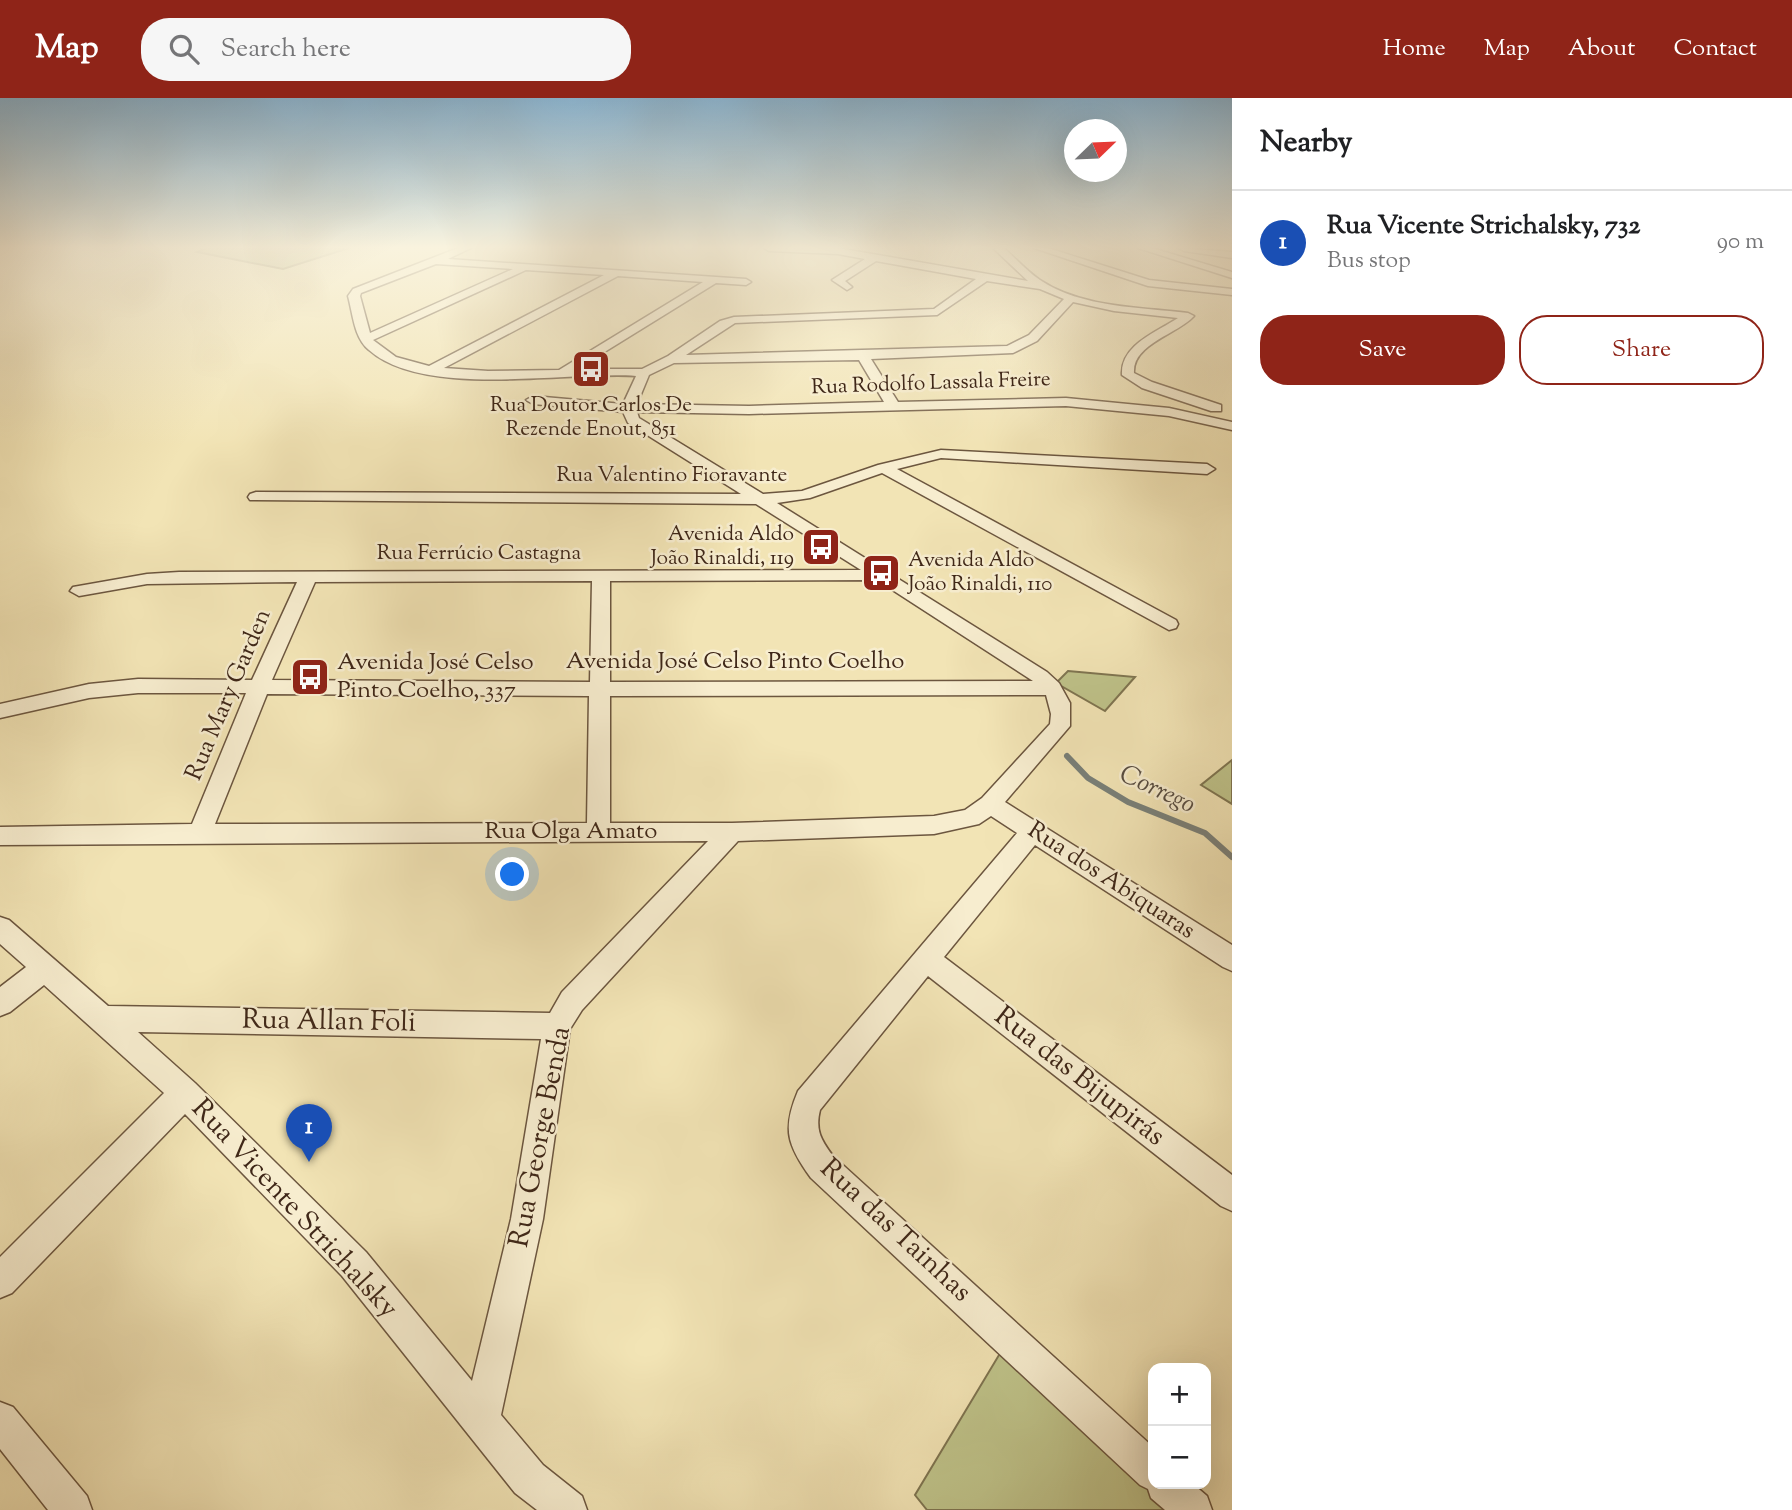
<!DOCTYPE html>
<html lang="en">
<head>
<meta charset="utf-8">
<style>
  body { margin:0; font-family:"Sorts Mill Goudy",serif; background:#f6f6f6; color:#202124 }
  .controls { position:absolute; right:21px; bottom:21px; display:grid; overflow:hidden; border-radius:14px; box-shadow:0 7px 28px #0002 }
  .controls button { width:63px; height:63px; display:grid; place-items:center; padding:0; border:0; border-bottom:2px solid #e0e0e0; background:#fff; color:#202124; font:35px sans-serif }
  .compass { position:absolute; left:1064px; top:21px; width:63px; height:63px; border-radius:50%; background:#fff; box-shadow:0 7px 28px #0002; rotate:67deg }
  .you { position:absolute; left:513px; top:777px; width:24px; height:24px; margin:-18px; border:5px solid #fff; border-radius:50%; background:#1a73e8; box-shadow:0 0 0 10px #1a73e833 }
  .badge { display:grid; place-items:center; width:46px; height:46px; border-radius:50%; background:#8f2418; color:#fff; font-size:23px; font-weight:700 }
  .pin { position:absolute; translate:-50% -58px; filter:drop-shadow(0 2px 4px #0008) }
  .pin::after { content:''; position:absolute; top:37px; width:24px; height:21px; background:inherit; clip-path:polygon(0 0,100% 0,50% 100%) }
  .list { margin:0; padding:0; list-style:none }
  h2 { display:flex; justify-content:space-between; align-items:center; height:91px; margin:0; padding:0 28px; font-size:30px }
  h2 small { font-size:23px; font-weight:400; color:#757577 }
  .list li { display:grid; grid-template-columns:46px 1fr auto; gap:21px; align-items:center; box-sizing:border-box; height:105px; padding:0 28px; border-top:2px solid #e0e0e0 }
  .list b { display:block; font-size:26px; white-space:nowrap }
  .list p { margin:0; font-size:23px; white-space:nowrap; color:#757577 }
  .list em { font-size:23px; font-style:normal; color:#757577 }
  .actions { display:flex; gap:14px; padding:21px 28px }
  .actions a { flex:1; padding:16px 0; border:2px solid #8f2418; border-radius:28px; text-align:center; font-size:24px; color:#8f2418 }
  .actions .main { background:#8f2418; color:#fff }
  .icon { flex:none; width:38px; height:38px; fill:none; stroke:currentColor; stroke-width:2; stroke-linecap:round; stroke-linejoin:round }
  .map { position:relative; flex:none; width:1232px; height:1412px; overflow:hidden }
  header { display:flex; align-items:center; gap:42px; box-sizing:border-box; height:98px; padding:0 35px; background:#8f2418; color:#fff }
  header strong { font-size:33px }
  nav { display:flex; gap:38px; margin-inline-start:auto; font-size:24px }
  .search { width:490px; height:63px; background:#f6f6f6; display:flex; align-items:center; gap:18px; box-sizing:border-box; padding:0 24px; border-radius:28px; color:#757577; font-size:26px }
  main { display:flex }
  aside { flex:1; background:#fff }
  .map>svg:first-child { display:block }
  .green { fill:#bfc38a; stroke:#7f7551; stroke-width:2 }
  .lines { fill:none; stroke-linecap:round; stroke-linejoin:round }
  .stream { stroke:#798079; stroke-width:6 }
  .street-casing { stroke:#6c563f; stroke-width:3 }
  .street { fill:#f7edcf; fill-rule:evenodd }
  .labels { text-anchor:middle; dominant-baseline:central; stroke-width:5; stroke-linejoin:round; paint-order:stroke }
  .far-street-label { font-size:21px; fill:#3f2718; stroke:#f7edcf }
  .far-poi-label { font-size:21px; fill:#3f2718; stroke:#f7edcf }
  .street-label { font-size:24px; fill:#3f2718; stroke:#f7edcf }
  .poi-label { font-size:24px; fill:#3f2718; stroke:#f7edcf; text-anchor:start }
  .water-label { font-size:26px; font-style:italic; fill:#574c40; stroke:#f7edcf }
  .near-street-label { font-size:28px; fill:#3f2718; stroke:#f7edcf }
</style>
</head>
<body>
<header>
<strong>Map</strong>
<div class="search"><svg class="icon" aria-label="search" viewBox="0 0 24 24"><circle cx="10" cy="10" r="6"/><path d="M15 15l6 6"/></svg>Search here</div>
<nav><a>Home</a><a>Map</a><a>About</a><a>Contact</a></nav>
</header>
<main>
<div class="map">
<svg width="1232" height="1412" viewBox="0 0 1232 1412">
  <rect width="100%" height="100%" fill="#f2e4b5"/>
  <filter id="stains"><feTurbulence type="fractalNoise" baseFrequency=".00286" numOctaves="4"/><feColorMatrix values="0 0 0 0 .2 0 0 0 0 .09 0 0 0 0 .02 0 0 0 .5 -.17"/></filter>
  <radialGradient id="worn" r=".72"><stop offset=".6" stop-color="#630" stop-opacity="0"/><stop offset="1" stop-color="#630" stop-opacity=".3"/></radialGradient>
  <path class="green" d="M 207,150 L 349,150 L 283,171 L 197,154 Z
    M 1068,573 L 1135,579 L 1105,613 L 1056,585 Z
    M 1232,662 L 1232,706 L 1201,687 Z
    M 1005,1247 L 1178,1412 L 927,1412 L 915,1397 Z"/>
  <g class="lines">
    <path class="stream" d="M 1067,658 L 1088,680 L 1128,704 L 1205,735 L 1232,759"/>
    <defs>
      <path id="street" d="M 458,150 L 471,150 L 448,161 L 746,181 L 751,184 L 746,187 L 716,185 L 577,271 L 642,271 L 668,258 L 720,223 L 734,219 L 934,211 L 976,181 L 876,163 L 845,183 L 852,189 L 847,192 L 832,182 L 865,161 L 838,156 L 769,153 L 764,150 L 838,150 L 1028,183 L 993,150 L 1004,150 C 1016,161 1027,173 1040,182 C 1082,210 1140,209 1188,215 L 1194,218 C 1178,236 1132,246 1134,275 L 1152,284 L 1221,307 L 1221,313 L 1211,313 L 1142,290 L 1122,277 C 1120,247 1157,234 1178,220 L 1114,213 L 1073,204 L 1037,243 L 1013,255 L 871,261 L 898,304 L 1066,300 L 1169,310 L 1232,324 L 1232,332 L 1169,318 L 1066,308 L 749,316 L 637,314 L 639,320 L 763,396 L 802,393 L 878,367 L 941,352 L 1207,366 L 1215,371 L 1207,376 L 941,360 L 897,371 L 1176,522 L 1178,526 L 1176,530 L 1169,532 L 882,375 L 810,400 L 777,405 L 1047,574 L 1059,585 L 1070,605 L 1070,628 L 1005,704 L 1232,847 L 1232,873 L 1223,869 L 1035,747 L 944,859 L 1232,1077 L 1232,1113 L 1221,1108 L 928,878 L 820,1012 C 815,1032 821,1042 833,1058 L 1153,1349 L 1153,1386 L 1193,1386 L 1207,1398 L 1212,1412 L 1165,1412 L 1151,1400 L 1148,1391 L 1140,1387 L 811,1080 C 787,1047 782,1031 798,993 L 1017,735 L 991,718 L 979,726 L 934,736 L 738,743 L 582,912 L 570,931 L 543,1121 L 501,1317 L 543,1367 L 582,1398 L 587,1412 L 537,1412 L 515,1395 L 342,1178 L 185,1016 L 12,1195 L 0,1200 L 0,1159 L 164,995 L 44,887 L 10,914 L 0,918 L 0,889 L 26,869 L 0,846 L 0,819 L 9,822 L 108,908 L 550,915 L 562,894 L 708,743 L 0,747 L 0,729 L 192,726 L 246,595 L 138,595 L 89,600 L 0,620 L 0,606 L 89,586 L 138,581 L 252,582 L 297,484 L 147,486 L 79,498 L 70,493 L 73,489 L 147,476 L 179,474 L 861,472 L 756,406 L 250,402 L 248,399 L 250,396 L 256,394 L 741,396 L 628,325 L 623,314 L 533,306 L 526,302 L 533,298 L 623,306 L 636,278 C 565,273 424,301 369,252 C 354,240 353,216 348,198 L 353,191 ZM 436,166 L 513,171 L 370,235 L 360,198 L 361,195 ZM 526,172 L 604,177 L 429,268 L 396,259 L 373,242 ZM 618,178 L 703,184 L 559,272 L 488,273 L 444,270 ZM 987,183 L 1040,191 L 1064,201 L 1029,237 L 1007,248 L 686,257 L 735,225 L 937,217 ZM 859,262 L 884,304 L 749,308 L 637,306 L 649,277 L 674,265 ZM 877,482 L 1033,583 L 610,584 L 610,483 ZM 592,483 L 590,584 L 272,582 L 315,484 ZM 267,596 L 589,598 L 587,725 L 215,726 ZM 1046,597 L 1051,616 L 1050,626 L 982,700 L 965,712 L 934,718 L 732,725 L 610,725 L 610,598 ZM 138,934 L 541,941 L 511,1121 L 472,1283 L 366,1154 L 195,985 Z
        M 1034,150 L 1048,150 L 1149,182 L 1232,191 L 1232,197 L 1148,188 Z
        M 1138,150 L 1152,150 L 1232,174 L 1232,180 Z
        M 1179,150 L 1232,154 L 1232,160 L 1184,153 Z
        M 0,1304 L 13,1309 L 87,1398 L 92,1412 L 48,1412 L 0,1351 Z"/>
    </defs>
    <use href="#street" class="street-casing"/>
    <use href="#street" class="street"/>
  </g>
  <linearGradient id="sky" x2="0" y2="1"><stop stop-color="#8bb7d5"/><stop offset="0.43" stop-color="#f9f3de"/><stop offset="1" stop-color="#f9f3de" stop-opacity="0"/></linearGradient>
  <rect width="1232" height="347" fill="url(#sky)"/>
  <defs>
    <symbol id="bus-square" viewBox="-11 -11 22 22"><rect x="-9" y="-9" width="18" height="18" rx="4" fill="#8f2418" stroke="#f7edcf"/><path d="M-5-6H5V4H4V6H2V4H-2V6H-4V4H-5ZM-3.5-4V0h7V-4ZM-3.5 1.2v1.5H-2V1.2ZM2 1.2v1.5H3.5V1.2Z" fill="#fff"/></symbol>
  </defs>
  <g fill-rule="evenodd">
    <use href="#bus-square" x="569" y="249" width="44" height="44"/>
    <use href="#bus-square" x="799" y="427" width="44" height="44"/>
    <use href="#bus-square" x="859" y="453" width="44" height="44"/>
    <use href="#bus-square" x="288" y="557" width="44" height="44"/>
  </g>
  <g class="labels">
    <g class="far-street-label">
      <text transform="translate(931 286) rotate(-2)">Rua Rodolfo Lassala Freire</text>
      <text x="672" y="378">Rua Valentino Fioravante</text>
      <text x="479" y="456">Rua Ferrúcio Castagna</text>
    </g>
    <g class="far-poi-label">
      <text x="591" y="308">Rua Doutor Carlos De<tspan x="591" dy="24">Rezende Enout, 851</tspan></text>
      <text x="794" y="437" text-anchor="end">Avenida Aldo<tspan x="794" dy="24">João Rinaldi, 119</tspan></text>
      <text x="908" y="463" text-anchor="start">Avenida Aldo<tspan x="908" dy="24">João Rinaldi, 110</tspan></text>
    </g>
    <g class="street-label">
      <text x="735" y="564">Avenida José Celso Pinto Coelho</text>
      <text transform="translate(229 597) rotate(-67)">Rua Mary Garden</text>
      <text x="571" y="734">Rua Olga Amato</text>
      <text transform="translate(1111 783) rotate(33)">Rua dos Abiquaras</text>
    </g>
    <g class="poi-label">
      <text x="337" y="565">Avenida José Celso<tspan x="337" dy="28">Pinto Coelho, 337</tspan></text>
    </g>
    <g class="water-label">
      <text transform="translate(1157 692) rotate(25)">Corrego</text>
    </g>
    <g class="near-street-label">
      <text transform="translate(329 924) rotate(1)">Rua Allan Foli</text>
      <text transform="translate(1079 979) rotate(38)">Rua das Bijupirás</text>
      <text transform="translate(541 1039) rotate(-79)">Rua George Benda</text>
      <text transform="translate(294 1111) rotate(47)">Rua Vicente Strichalsky</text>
      <text transform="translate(895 1133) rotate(43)">Rua das Tainhas</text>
    </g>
  </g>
  <rect width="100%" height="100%" filter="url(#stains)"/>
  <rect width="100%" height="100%" fill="url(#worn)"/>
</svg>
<div class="controls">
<button>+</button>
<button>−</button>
</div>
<svg class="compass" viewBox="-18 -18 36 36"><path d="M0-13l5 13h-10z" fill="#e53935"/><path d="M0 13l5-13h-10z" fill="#757577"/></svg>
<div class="you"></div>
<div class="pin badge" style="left:309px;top:1064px;background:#1a4fb4">1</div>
</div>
<aside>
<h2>Nearby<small></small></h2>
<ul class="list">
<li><span class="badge" style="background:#1a4fb4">1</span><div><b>Rua Vicente Strichalsky, 732</b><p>Bus stop</p></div><em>90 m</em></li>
</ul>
<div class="actions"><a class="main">Save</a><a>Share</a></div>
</aside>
</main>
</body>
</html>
